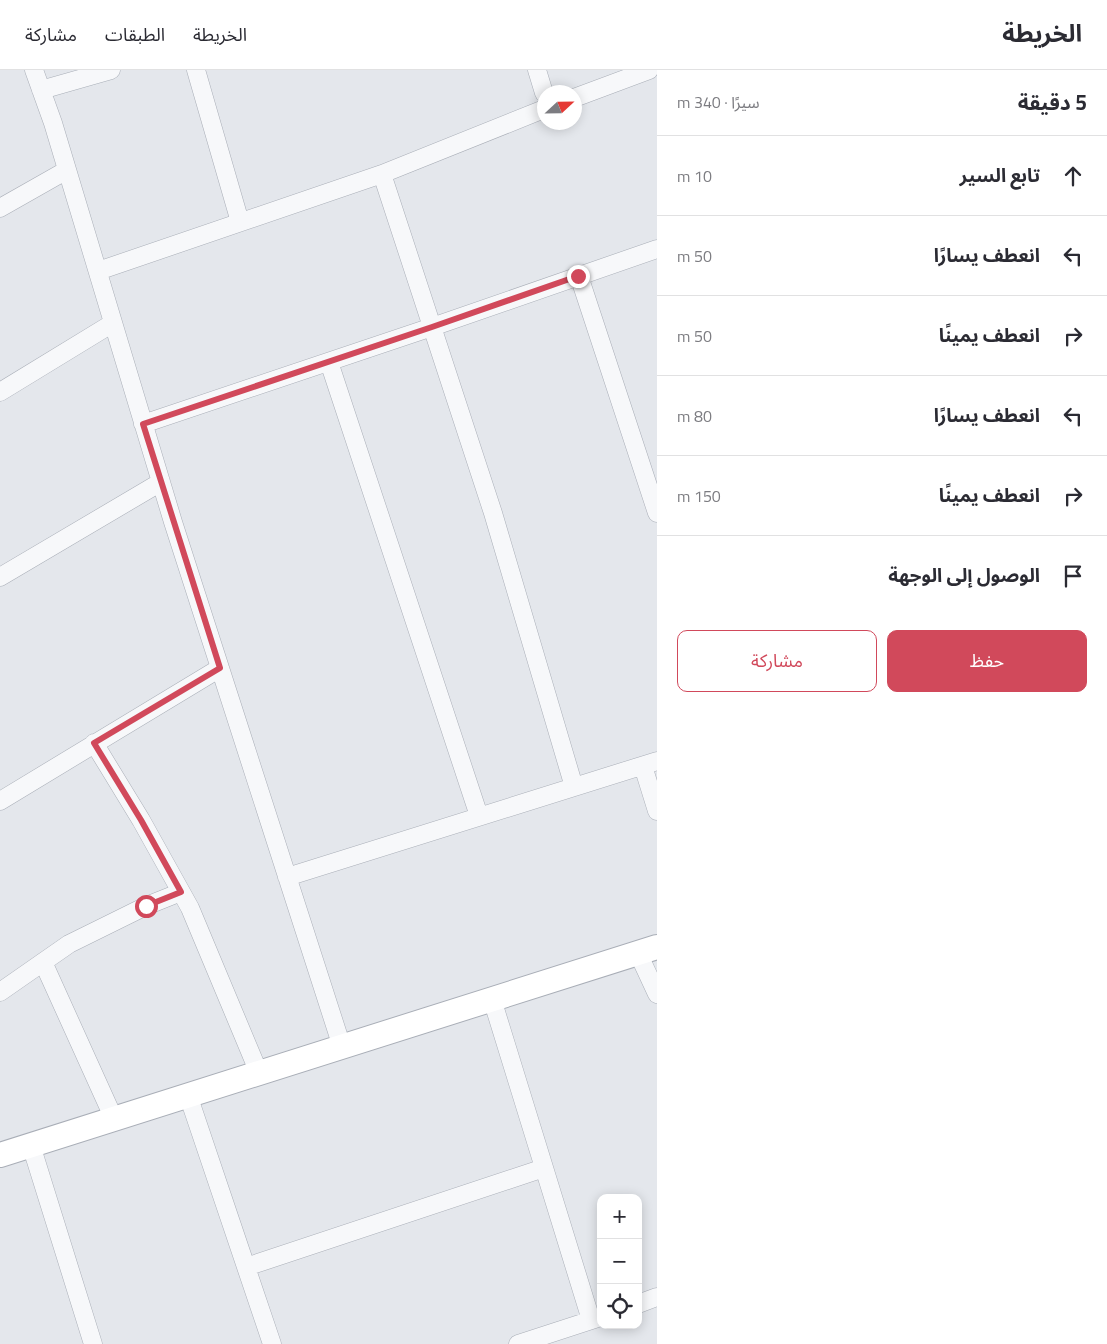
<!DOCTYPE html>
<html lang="ar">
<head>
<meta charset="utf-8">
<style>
  body { margin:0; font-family:"Titillium Web","Noto Sans Arabic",sans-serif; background:#f7f7f7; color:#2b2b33; direction:rtl }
  .controls { position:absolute; right:15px; bottom:15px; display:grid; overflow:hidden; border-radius:10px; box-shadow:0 2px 12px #0003 }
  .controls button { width:45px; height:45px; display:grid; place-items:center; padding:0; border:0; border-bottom:1px solid #e1e1e2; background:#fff; color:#2b2b33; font:25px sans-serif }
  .compass { position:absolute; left:537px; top:15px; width:45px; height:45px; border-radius:50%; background:#fff; box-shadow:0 2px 12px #0003; rotate:68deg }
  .stop { position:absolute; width:15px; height:15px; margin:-11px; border:4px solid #d1495b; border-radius:50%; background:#fff }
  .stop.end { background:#d1495b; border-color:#fff; box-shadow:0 1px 5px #0008 }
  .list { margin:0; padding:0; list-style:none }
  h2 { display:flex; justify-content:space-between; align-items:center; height:65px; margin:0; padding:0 20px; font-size:21px }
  h2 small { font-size:16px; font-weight:400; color:#7c7c81 }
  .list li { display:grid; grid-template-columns:32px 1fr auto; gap:15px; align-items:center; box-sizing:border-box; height:80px; padding:0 20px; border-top:1px solid #e1e1e2 }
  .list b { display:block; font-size:19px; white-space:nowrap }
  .list em { font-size:16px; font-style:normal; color:#7c7c81 }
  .actions { display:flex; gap:10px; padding:15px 20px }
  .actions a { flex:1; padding:11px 0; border:1px solid #d1495b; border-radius:10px; text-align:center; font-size:18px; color:#d1495b }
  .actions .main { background:#d1495b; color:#fff }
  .icon { flex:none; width:28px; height:28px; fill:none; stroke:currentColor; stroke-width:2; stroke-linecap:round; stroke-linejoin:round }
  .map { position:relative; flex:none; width:657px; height:1274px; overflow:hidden; direction:ltr }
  header { display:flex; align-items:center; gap:30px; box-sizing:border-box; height:70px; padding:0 25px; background:#fff; border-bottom:1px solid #e1e1e2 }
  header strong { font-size:24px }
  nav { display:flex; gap:28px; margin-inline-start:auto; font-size:18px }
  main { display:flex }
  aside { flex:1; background:#fff }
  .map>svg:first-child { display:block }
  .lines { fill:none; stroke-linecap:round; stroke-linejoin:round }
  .street-casing { stroke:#a9aeb7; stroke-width:19 }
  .secondary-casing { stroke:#a9aeb7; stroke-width:26 }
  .street { stroke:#f7f8fa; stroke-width:18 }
  .secondary { stroke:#fff; stroke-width:24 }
  .route { stroke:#d1495b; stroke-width:6 }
</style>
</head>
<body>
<header>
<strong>الخريطة</strong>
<nav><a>الخريطة</a><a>الطبقات</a><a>مشاركة</a></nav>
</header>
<main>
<aside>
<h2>5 دقيقة<small>سيرًا · 340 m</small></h2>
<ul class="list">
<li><svg class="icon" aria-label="ahead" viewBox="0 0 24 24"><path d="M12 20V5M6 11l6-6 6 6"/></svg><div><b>تابع السير</b></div><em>10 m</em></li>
<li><svg class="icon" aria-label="left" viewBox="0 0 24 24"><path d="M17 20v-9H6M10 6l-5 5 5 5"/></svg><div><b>انعطف يسارًا</b></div><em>50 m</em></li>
<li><svg class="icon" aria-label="right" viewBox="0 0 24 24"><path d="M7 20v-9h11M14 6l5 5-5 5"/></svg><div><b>انعطف يمينًا</b></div><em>50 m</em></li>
<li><svg class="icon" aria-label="left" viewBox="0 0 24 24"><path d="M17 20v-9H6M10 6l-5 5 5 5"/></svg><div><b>انعطف يسارًا</b></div><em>80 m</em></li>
<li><svg class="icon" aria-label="right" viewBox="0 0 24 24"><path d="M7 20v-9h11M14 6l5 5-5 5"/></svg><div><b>انعطف يمينًا</b></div><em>150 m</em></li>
<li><svg class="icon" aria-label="arrive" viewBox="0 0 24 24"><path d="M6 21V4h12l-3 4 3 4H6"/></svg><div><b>الوصول إلى الوجهة</b></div></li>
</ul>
<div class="actions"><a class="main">حفظ</a><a>مشاركة</a></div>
</aside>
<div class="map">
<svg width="657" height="1274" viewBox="0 0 657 1274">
  <rect width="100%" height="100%" fill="#e4e7ec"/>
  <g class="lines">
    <defs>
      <path id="street" d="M 34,0 L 53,53 L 173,452 L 342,977
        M 196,0 L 240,152
        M 537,0 L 544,23
        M 41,20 L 111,0
        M 574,28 L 649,0
        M 382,104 L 493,443 L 574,717
        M 0,138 L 67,100
        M 98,201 L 382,104 L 544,39
        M 579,206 L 657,443
        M 329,292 L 479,746
        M 0,322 L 113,253
        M 143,354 L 432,257 L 657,179
        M 0,507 L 161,412
        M 94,673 L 141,750 L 190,838 L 259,1003
        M 643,696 L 657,741
        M 0,731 L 220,598
        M 287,807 L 657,691
        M 638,883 L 657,924
        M 43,892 L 114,1049
        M 0,922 L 69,874 L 146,836 L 181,822
        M 492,929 L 591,1250
        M 188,1025 L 272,1274
        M 31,1075 L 93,1274
        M 246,1197 L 544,1098
        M 638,1234 L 657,1227
        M 518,1274 L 601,1247"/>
      <path id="secondary" d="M 0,1085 L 657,877"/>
    </defs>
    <use href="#street" class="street-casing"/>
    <use href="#secondary" class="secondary-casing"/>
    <use href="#street" class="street"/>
    <use href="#secondary" class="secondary"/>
  </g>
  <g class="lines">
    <path class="route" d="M 146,836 L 181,822 L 141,750 L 94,673 L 220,598 L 143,354 L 432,257 L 578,206"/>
  </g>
</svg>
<div class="controls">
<button>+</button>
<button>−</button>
<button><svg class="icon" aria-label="locate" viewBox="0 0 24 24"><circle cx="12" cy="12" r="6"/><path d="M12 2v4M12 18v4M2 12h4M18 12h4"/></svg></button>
</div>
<svg class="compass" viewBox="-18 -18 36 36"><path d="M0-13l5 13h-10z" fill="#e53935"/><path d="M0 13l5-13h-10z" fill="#7c7c81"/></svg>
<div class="stop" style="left:146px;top:836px"></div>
<div class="stop end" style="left:578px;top:206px"></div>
</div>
</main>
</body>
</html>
